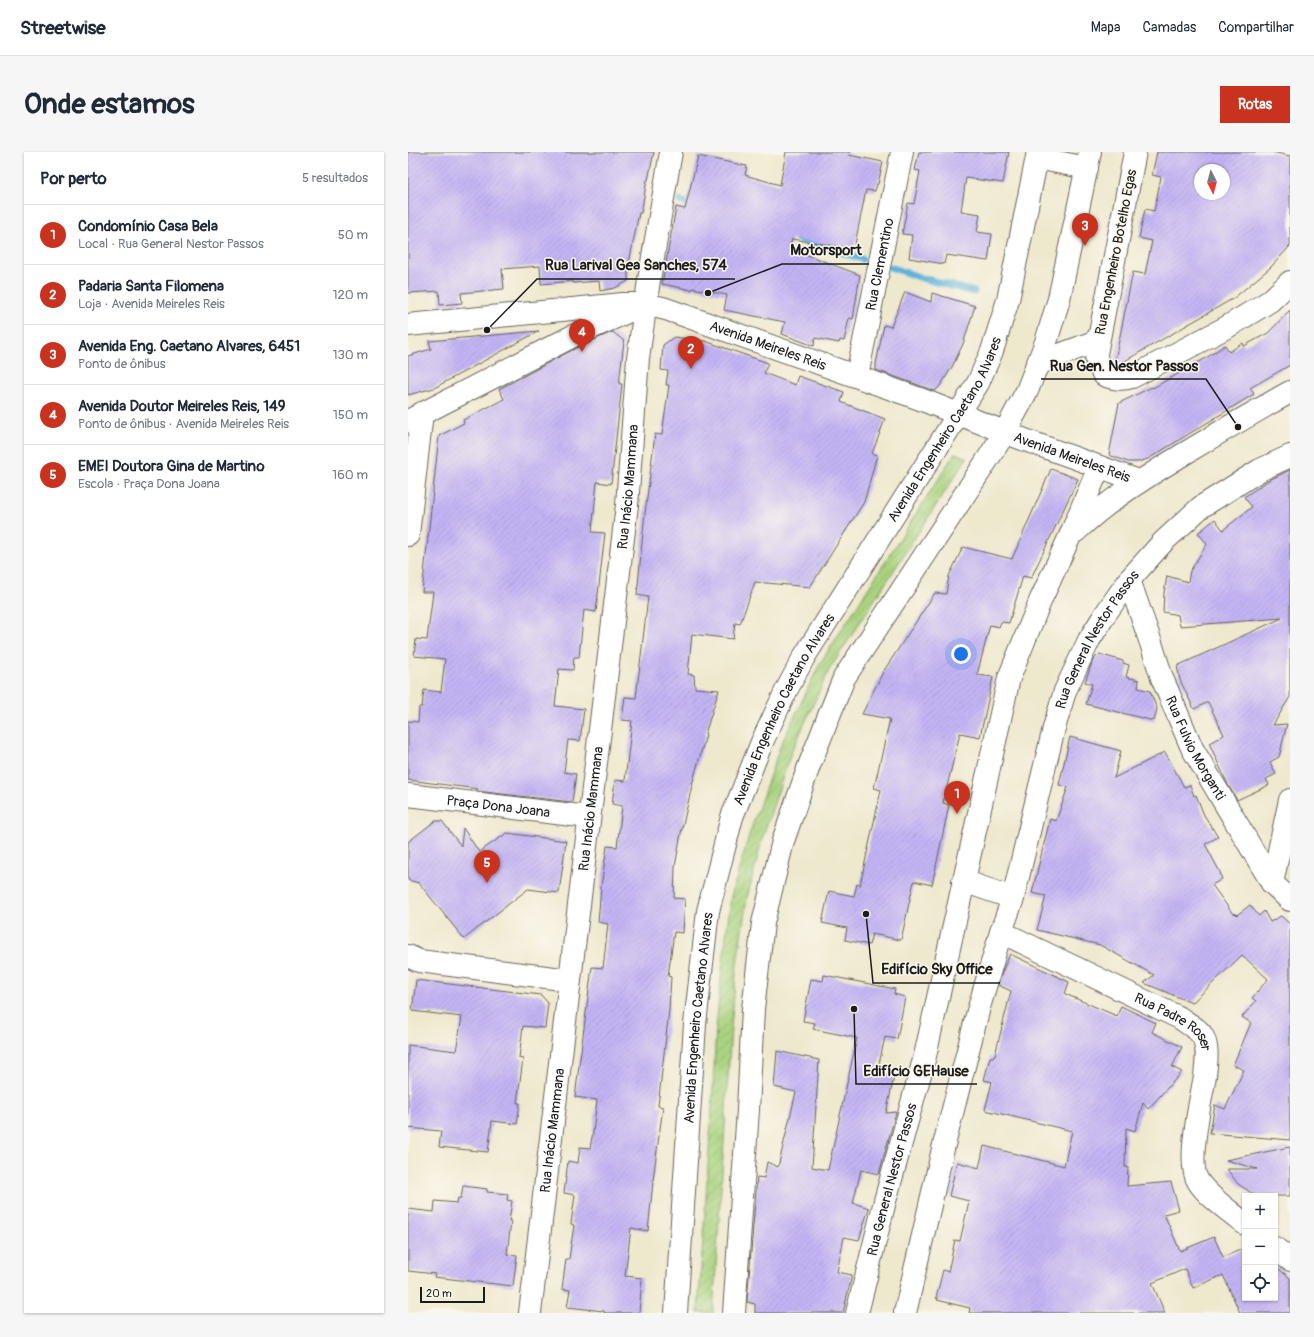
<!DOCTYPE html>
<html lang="pt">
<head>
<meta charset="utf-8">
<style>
  body { margin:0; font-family:Pangolin,sans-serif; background:#f6f6f7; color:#1f2937 }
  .controls { position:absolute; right:12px; bottom:12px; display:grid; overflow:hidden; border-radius:0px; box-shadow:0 1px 3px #0004 }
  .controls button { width:36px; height:36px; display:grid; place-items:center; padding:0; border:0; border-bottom:1px solid #e0e1e3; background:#fff; color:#1f2937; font:20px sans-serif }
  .compass { position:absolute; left:786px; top:12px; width:36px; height:36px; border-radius:50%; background:#fff; box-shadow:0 1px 3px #0004; rotate:174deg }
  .scale { position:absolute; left:12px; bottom:10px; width:65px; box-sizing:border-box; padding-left:4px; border:2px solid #1c1c1c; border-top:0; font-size:11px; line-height:14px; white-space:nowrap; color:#1c1c1c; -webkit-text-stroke:3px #fbf7ec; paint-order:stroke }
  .you { position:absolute; left:553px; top:502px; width:14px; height:14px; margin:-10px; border:3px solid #fff; border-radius:50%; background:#1a73e8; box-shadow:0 0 0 6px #1a73e833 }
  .badge { display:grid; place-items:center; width:26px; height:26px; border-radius:50%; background:#c8321e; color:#fff; font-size:13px; font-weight:700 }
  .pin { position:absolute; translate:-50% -33px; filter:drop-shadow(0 1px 2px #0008) }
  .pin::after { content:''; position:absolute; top:21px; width:14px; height:12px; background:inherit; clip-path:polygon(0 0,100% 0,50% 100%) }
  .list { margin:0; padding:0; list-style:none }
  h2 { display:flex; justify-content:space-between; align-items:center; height:52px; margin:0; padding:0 16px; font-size:17px }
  h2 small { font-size:13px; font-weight:400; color:#747a83 }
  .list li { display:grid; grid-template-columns:26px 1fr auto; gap:12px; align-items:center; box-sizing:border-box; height:60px; padding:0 16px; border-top:1px solid #e0e1e3 }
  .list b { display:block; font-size:15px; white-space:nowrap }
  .list p { margin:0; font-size:13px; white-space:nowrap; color:#747a83 }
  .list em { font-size:13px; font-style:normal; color:#747a83 }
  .icon { flex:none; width:22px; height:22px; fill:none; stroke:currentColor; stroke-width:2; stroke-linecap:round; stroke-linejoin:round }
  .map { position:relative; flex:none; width:882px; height:1161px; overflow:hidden; border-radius:0px }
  header { display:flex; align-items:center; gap:24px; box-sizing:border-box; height:56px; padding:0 20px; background:#fff; border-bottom:1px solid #e0e1e3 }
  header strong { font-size:19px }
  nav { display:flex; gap:22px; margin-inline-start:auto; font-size:14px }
  .intro { display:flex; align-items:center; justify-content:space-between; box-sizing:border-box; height:96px; padding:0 24px }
  h1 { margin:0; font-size:28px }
  .button { padding:10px 18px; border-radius:0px; background:#c8321e; color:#fff; font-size:14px; font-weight:700 }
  main { display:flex; gap:24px; padding:0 24px }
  aside { flex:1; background:#fff; border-radius:0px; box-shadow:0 1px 3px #0004 }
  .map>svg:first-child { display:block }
  .garden { fill:url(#garden-furrows); stroke:#62784e }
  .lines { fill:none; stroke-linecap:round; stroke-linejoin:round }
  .stream { stroke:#5fb3db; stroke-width:7 }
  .building { fill:url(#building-hatch); fill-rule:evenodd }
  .minor-casing { stroke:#66635a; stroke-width:24 }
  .minor { stroke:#fff; stroke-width:22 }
  .labels { text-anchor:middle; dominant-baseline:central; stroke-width:3; stroke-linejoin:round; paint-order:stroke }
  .street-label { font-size:14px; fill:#1c1c1c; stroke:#fbf7ec }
  .leader { fill:none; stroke:#1c1c1c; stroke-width:1.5 }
  .callout-dot { fill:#1c1c1c; stroke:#fbf7ec; stroke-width:1.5 }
  .callout-label { font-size:15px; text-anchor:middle; font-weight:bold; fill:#1c1c1c; stroke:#fbf7ec; stroke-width:3; stroke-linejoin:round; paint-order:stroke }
</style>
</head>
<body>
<header>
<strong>Streetwise</strong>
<nav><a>Mapa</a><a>Camadas</a><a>Compartilhar</a></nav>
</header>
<div class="intro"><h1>Onde estamos</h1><a class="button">Rotas</a></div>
<main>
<aside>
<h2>Por perto<small>5 resultados</small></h2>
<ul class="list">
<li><span class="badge">1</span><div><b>Condomínio Casa Bela</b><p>Local · Rua General Nestor Passos</p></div><em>50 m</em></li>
<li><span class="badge">2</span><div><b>Padaria Santa Filomena</b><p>Loja · Avenida Meireles Reis</p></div><em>120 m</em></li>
<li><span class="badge">3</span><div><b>Avenida Eng. Caetano Alvares, 6451</b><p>Ponto de ônibus</p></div><em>130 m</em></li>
<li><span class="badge">4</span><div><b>Avenida Doutor Meireles Reis, 149</b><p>Ponto de ônibus · Avenida Meireles Reis</p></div><em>150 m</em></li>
<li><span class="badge">5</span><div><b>EMEI Doutora Gina de Martino</b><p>Escola · Praça Dona Joana</p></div><em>160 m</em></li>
</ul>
</aside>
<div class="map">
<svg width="882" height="1161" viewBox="0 0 882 1161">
  <defs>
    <pattern id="garden-furrows" width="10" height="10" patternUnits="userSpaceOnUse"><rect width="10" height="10" fill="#a9d37f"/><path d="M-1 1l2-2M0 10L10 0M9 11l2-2" fill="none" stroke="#91b56d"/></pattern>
    <pattern id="building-hatch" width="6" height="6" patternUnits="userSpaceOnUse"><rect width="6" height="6" fill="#c3b4f4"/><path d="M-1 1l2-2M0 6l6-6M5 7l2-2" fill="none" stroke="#a79ad1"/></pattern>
  </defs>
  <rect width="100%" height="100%" fill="#fbf7ec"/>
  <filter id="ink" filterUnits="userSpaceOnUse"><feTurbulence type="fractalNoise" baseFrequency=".025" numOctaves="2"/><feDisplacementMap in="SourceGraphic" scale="8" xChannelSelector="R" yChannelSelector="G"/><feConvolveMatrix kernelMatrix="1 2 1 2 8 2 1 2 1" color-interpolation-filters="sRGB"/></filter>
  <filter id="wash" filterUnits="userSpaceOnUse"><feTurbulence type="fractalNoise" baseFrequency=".012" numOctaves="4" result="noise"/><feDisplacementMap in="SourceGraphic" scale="16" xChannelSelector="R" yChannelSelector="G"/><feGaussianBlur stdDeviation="0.9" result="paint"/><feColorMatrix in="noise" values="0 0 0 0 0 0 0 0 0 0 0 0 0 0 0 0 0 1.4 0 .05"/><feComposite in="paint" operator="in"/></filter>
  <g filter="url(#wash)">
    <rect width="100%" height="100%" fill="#eee8cd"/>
    <path class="garden" d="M 547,301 L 559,306 L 421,518 L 383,601 L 355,684 L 339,746 L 329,811 L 323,875 L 318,957 L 305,1161 L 290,1161 L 304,955 L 308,875 L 315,809 L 323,744 L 342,680 L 372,595 L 411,513 Z"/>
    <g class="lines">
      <path class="stream" d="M 272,49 L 287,54
        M 390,87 L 454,107
        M 482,115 L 514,126 L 566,140"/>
    </g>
    <g id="blocks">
      <path class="building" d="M 0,0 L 246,0 L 240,28 L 239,28 L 233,61 L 231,61 L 220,116 L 220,129 L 207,136 L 192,139 L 191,129 L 165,131 L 165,129 L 133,132 L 132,114 L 94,117 L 96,137 L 53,141 L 54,151 L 32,153 L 31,139 L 0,141 Z
        M 378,0 L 442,0 L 441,3 L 475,10 L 470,32 L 469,32 L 467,39 L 458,38 L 446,97 L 384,87 L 381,96 L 452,123 L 445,167 L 441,166 L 436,189 L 432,188 L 431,191 L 407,186 L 406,194 L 374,182 L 377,170 L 316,158 L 319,143 L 284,136 L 284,138 L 254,132 L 268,55 L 277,57 L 290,4 L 339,14 L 337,23 L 372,33 Z
        M 511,0 L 601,0 L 595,31 L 558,26 L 553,59 L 572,62 L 569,80 L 584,82 L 580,109 L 538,103 L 536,112 L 501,106 L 504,83 L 494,82 L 500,51 L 506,52 L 512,19 L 507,18 Z
        M 749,0 L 864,0 L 882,4 L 882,94 L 863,115 L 826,146 L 708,214 L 706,213 L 725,120 L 737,122 L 744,89 L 731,86 L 737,57 L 746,59 L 753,25 L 744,23 ZM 792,18 L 816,18 L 816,42 L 792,42 Z
        M 497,140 L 523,150 L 524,141 L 567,154 L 555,192 L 544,215 L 532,234 L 527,239 L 468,218 L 468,212 L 476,173 L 483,175 Z
        M 882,158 L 882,213 L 842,236 L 846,242 L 740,307 L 730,310 L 720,310 L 701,303 L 711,251 L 744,235 L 745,236 L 798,206 L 817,193 L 821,200 L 835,191 L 836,194 L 860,181 Z
        M 131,179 L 26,236 L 0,243 L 0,204 L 23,197 L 21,189 Z
        M 204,180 L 206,181 L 216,189 L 211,232 L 214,232 L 203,332 L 189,330 L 184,380 L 197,381 L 188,460 L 176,458 L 171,505 L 166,505 L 165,518 L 151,517 L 147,554 L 176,557 L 172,589 L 160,588 L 156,620 L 168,622 L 164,650 L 67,639 L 70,637 L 0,628 L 0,569 L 10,570 L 11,555 L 14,555 L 16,538 L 33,540 L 37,507 L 6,504 L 8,487 L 19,488 L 25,440 L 14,440 L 31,284 L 56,271 L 55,268 L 96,247 L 91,237 L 170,195 Z
        M 266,185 L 297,189 L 360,211 L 356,221 L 387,233 L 390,224 L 436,240 L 433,250 L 477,267 L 464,302 L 469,303 L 456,350 L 402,435 L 347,430 L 332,472 L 327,471 L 325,487 L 284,482 L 280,522 L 286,523 L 287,536 L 311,538 L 297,582 L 298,583 L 286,625 L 273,681 L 267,715 L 266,746 L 277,747 L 275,781 L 266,780 L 260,824 L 263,825 L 261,858 L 250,954 L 255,955 L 246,1020 L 240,1079 L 223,1076 L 217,1124 L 234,1126 L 231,1161 L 196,1161 L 196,1159 L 159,1155 L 162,1138 L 154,1137 L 158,1107 L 161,1107 L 166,1073 L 163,1072 L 167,1043 L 156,1041 L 160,1009 L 170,1011 L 172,995 L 182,996 L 185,980 L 189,948 L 167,945 L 184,815 L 195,816 L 200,772 L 190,770 L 193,735 L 199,694 L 209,695 L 212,671 L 214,654 L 204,652 L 207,628 L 217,629 L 224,569 L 214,568 L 217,545 L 228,546 L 240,445 L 229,443 L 236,370 L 247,282 L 254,283 L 261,233 L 258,233 L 260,219 L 253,218 L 255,193 Z
        M 643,317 L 670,327 L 623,426 L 615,424 L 601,471 L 593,470 L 591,475 L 582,473 L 569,523 L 585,525 L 572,585 L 552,581 L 535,651 L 541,653 L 524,733 L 506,729 L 493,788 L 464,782 L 461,793 L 437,788 L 439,776 L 414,771 L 421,739 L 446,744 L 449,732 L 452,733 L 473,638 L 466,636 L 482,567 L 454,562 L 475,520 L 527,441 L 538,442 L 541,424 L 555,395 L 604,407 Z
        M 882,318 L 882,545 L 865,573 L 879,572 L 871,605 L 862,610 L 868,622 L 858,627 L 861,633 L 829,648 L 820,633 L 801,591 L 816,583 L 800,550 L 786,557 L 772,528 L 769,514 L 874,466 L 772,474 L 770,463 L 755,460 L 756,441 L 759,424 L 780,430 L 782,419 L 799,392 L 790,381 L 807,367 L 815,378 L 844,355 L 836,345 L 861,328 Z
        M 691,502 L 715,509 L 715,511 L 721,513 L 718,525 L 731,528 L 730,536 L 742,539 L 749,557 L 746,569 L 678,552 L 684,532 L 677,530 L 685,508 Z
        M 662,585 L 713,599 L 706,626 L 757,600 L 776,635 L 782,633 L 786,644 L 788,643 L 796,663 L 810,685 L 797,692 L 813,722 L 812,722 L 814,727 L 804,733 L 825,762 L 827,761 L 829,763 L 842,753 L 851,764 L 856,759 L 862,770 L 873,764 L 882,772 L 882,988 L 802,981 L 807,953 L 817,957 L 836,918 L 825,913 L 843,871 L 834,865 L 848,849 L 844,846 L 860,827 L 834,803 L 784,851 L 736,831 L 746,823 L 692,793 L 629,778 L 638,744 L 624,741 L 642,667 L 648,669 L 660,635 L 651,633 Z
        M 27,669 L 34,669 L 53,694 L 55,676 L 71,700 L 99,681 L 158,689 L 151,741 L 120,737 L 56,787 L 11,731 L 0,728 L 0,690 Z
        M 602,802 L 661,830 L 657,842 L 709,864 L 713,854 L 748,871 L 744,880 L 774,895 L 764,915 L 774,920 L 740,957 L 735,951 L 727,979 L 718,976 L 717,1015 L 720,1015 L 719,1034 L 763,1030 L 771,1058 L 756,1062 L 772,1099 L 806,1085 L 815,1105 L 837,1096 L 837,1146 L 867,1146 L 867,1114 L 882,1126 L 882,1161 L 832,1161 L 815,1123 L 785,1136 L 777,1117 L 744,1131 L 757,1161 L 561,1161 L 562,1156 L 529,1148 L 530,1146 L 528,1146 L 535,1118 L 540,1120 L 547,1088 L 552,1089 L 561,1049 L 541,1044 L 549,1010 L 571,1016 L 576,994 L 656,1014 L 664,979 L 577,958 L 584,930 L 576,928 L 582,905 L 585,905 L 586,903 L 587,903 L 603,839 L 590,833 L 595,818 Z
        M 416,823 L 487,837 L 486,842 L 497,845 L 489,887 L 477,885 L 469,921 L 486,925 L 478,961 L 488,960 L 471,1022 L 453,1018 L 445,1051 L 461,1056 L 451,1088 L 436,1085 L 429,1120 L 444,1123 L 435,1161 L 347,1161 L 347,1152 L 339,1150 L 349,1025 L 356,1026 L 359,1010 L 370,1015 L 388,940 L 366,935 L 369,899 L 411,908 L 404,1015 L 420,1018 L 449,886 L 405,877 L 407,871 L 395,869 L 403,827 L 415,829 Z
        M 8,828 L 133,843 L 140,851 L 137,876 L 115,874 L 111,906 L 115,907 L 109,951 L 112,951 L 109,972 L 84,969 L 80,1000 L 31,995 L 33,979 L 0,976 L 0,893 L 48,899 L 54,865 L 4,859 Z
        M 882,995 L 882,1044 L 848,1044 L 830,1032 L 819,1017 L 849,1017 L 818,1008 Z
        M 55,1034 L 79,1037 L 79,1040 L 100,1042 L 99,1048 L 104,1049 L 101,1069 L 103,1069 L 99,1102 L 109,1103 L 105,1134 L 26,1125 L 27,1122 L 0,1119 L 0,1057 L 26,1060 L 27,1049 L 49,1051 L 50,1046 L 53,1046 Z"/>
    </g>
  </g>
  <g filter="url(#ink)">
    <use href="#blocks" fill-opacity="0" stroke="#66635a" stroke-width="1"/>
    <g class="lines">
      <defs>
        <g id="minor">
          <path d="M 727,0 L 688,202 L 689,211 L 696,223 C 705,227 714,228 724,225 L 819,175 L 862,149 L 882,130"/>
          <path d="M 629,6 L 679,16"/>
          <path id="s1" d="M 0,173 L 215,152 L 237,152 L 258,157 L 512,247 L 617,288 L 731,329"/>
          <path d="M 628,215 L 638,208 L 686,190 L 691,185"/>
          <path id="s2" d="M 449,224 L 494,0"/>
          <path d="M 0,269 L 165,184 L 226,157"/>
          <path d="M 668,379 C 700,348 737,326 774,303 C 810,281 846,260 882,240"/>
          <path d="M 0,383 L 14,261"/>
          <path id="s3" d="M 721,428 L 743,491 L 754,526 L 784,596 L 864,731 L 882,748"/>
          <path id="s4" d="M 0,643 L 181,665"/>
          <path d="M 555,729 L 605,746"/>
          <path d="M 864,731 L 882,648"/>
          <path id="s5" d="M 593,780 L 772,866 C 780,872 791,877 795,885 C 801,897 798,912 797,924 C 793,947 778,1011 790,1029 C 799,1044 823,1060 837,1072"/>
          <path d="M 0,804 L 11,809 L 162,828"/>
          <path d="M 867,1096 L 882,1108"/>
          <path id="s6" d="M 122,1161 L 219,353 L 230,206 L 241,128 L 263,0"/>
          <path id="s7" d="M 268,1161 L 287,872 L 300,759 L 324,665 L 354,590 L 377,541 L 396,505 L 570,231 L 584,199 L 600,148 L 630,0"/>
          <path d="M 326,1161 L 340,958 L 345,857 L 355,771 L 375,689 L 401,614 L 436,526 L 576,313 L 597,280 L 619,239 L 638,190 L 651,147 L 682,0"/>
          <path id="s8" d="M 449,1161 L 477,1049 L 517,904 L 601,526 L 633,447 L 662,384 L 691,315"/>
          <path id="s9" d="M 497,1161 L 535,997 L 570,859 L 593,780 L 605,746 L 646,576 L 657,539 L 681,488 L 698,461 L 721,428 L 755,390 L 793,355 L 852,318 L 882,304"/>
        </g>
      </defs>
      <use href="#minor" class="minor-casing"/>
      <use href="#minor" class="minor"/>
    </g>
  </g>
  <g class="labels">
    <g class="street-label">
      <text transform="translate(708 100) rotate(-79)">Rua Engenheiro Botelho Egas</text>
      <text stroke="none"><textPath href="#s2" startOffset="114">Rua Clementino</textPath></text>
      <text stroke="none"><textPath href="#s1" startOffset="368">Avenida Meireles Reis</textPath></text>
      <text stroke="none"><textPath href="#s7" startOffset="944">Avenida Engenheiro Caetano Alvares</textPath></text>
      <text stroke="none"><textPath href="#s1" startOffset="692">Avenida Meireles Reis</textPath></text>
      <text stroke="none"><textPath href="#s6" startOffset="832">Rua Inácio Mammana</textPath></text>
      <text stroke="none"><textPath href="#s9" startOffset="703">Rua General Nestor Passos</textPath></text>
      <text stroke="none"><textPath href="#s7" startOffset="620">Avenida Engenheiro Caetano Alvares</textPath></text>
      <text stroke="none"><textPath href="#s3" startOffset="181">Rua Fulvio Morganti</textPath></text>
      <text stroke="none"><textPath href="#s4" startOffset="91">Praça Dona Joana</textPath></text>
      <text stroke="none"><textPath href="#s6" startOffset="508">Rua Inácio Mammana</textPath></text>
      <text stroke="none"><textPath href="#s7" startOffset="296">Avenida Engenheiro Caetano Alvares</textPath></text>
      <text stroke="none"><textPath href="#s5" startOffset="196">Rua Padre Roser</textPath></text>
      <text stroke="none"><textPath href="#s6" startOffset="184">Rua Inácio Mammana</textPath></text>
      <text stroke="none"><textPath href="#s8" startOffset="138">Rua General Nestor Passos</textPath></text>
    </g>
  </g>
  <path class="leader" d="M300 141L374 112H461M79 178L129 127H327M830 275L798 227H633M458 762L465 831H592M446 857L448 932H569"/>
  <g class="callout-dot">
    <circle cx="300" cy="141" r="4"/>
    <circle cx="79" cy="178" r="4"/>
    <circle cx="830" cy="275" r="4"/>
    <circle cx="458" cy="762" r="4"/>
    <circle cx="446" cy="857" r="4"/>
  </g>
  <g class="callout-label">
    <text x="418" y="103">Motorsport</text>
    <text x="228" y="118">Rua Larival Gea Sanches, 574</text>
    <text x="716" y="219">Rua Gen. Nestor Passos</text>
    <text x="529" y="822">Edifício Sky Office</text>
    <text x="508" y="924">Edifício GEHause</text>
  </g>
</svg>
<div class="controls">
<button>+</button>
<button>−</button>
<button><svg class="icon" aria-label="locate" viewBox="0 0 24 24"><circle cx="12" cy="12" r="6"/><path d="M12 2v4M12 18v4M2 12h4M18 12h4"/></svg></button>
</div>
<svg class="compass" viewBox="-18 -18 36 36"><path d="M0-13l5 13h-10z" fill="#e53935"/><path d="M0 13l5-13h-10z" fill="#747a83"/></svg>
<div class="scale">20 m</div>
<div class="you"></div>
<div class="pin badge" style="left:549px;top:662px">1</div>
<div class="pin badge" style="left:283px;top:217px">2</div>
<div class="pin badge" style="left:677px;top:94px">3</div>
<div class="pin badge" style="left:174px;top:200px">4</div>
<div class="pin badge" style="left:79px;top:731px">5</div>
</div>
</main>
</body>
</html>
